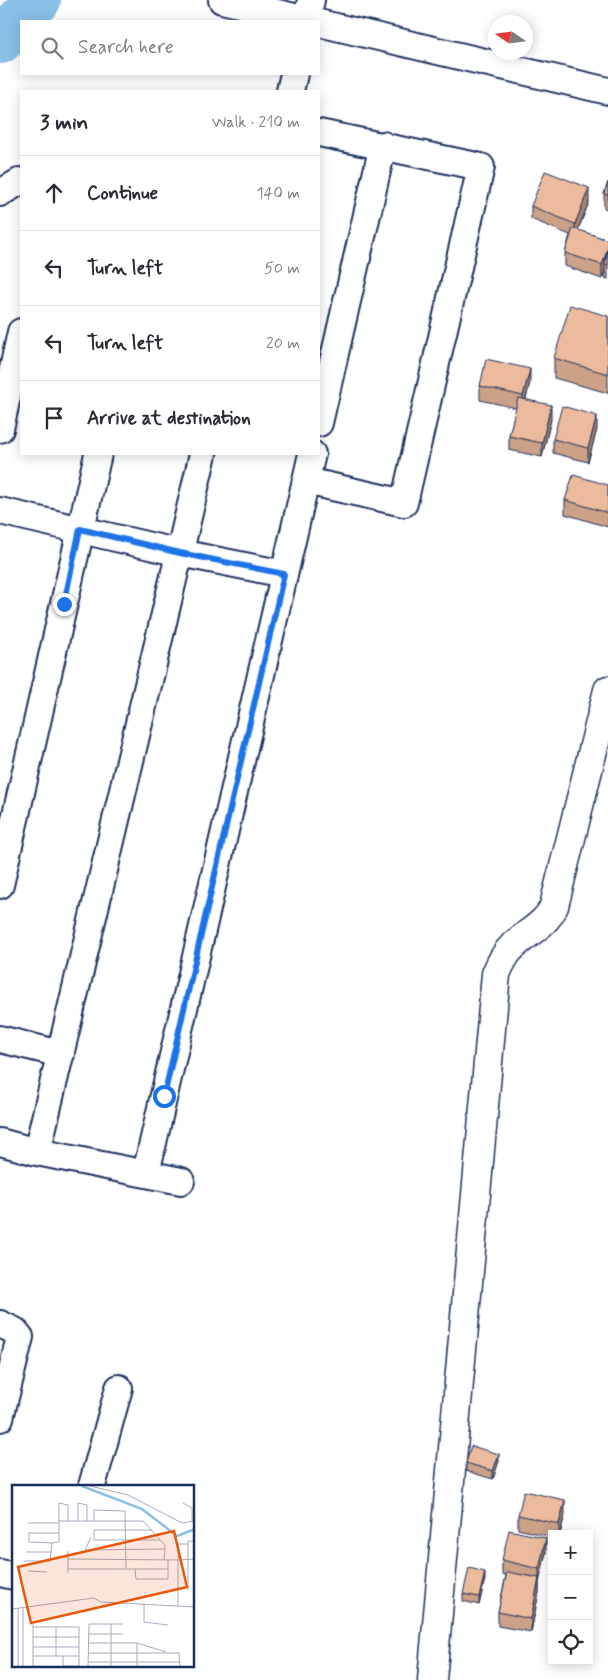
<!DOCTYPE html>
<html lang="en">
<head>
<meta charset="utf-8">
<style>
  body { margin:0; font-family:Mynerve,sans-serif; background:#f7f7f7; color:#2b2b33 }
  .controls { position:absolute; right:15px; bottom:15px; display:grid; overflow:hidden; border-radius:0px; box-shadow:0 2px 12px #0003 }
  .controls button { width:45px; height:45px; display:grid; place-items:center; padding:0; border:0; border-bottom:1px solid #e1e1e2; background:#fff; color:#2b2b33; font:25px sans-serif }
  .compass { position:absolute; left:488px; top:15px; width:45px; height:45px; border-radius:50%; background:#fff; box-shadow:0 2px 12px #0003; rotate:283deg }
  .stop { position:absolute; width:15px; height:15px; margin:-11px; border:4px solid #1a73e8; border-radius:50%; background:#fff }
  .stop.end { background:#1a73e8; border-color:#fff; box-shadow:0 1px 5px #0008 }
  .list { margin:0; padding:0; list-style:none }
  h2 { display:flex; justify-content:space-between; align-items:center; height:65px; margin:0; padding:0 20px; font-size:21px }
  h2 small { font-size:16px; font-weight:400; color:#7c7c81 }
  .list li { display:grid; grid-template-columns:32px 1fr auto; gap:15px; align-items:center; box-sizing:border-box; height:75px; padding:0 20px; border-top:1px solid #e1e1e2 }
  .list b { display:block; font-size:19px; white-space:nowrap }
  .list em { font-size:16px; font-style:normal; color:#7c7c81 }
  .icon { flex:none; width:28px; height:28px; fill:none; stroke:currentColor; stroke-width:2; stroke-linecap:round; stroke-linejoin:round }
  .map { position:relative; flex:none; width:608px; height:1680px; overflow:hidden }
  .search { position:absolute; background:#fff; box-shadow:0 2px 12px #0003; left:20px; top:20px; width:300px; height:55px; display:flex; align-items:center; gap:12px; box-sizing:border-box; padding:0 18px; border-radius:0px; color:#7c7c81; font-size:19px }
  .panel { position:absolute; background:#fff; box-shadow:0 2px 12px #0003; left:20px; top:90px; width:300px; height:365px; border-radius:0px }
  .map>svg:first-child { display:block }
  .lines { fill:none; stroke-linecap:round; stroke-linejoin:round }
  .river { stroke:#89c0e7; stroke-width:46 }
  .street-casing { stroke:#1b2f5e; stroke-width:30 }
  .secondary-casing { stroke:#1b2f5e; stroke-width:31 }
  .street { stroke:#fff; stroke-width:26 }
  .secondary { stroke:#fff; stroke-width:28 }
  .wall { fill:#cba187; stroke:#1b2f5e }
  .shaded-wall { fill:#a5836e; stroke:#1b2f5e }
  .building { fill:#ecbb9d; stroke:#1b2f5e }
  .route { stroke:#1a73e8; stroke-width:6 }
  .inset-river { fill:none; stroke:#89c0e7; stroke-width:2.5 }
  .inset-road { fill:none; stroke:#a4acbf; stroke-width:1 }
  .view { fill:#e8590c; fill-opacity:0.15; stroke:#e8590c; stroke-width:2.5 }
  .inset-edge { fill:none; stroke:#1b2f5e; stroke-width:2.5 }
</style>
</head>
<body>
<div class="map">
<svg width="608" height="1680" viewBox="0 0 608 1680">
  <rect width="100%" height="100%" fill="#fff"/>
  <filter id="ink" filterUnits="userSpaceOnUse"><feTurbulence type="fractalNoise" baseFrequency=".02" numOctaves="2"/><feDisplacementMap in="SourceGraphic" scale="10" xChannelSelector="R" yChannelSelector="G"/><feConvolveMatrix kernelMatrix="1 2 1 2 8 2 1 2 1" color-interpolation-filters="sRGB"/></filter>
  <g filter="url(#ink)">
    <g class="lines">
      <path class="river" d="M 0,41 L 38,0"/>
      <defs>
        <path id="street" d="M 222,0 L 307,20 L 311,0
          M 319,23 L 608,91
          M 290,91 L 294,74
          M 0,193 L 21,181
          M 319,423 L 383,145
          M 0,429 L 21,332
          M 306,481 L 404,503 L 481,167 L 319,133
          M 0,511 L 180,553 L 284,574
          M 0,885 L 98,454
          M 0,1039 L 61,1054
          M 0,1142 L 37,1152 L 181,1181
          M 37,1152 L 203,454
          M 146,1173 L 312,454
          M 0,1324 L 15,1331 L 20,1337 L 0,1418
          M 92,1486 L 119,1388
          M 0,1573 L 14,1576"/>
        <path id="secondary" d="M 432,1680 L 496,974 C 500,964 504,955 512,947 C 525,934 547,924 554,906 L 608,690"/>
      </defs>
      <use href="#street" class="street-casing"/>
      <use href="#secondary" class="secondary-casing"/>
      <use href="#street" class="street"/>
      <use href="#secondary" class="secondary"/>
    </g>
    <path class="wall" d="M 608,182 L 608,209 L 604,208 L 604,194 Z
      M 589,202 L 578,230 L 608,240 L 608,279 L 605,278 L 605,271 L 602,279 L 565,266 L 565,253 L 570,235 L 531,219 L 531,206 Z
      M 608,316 L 608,393 L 554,378 L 554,358 Z
      M 530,382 L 526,399 L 551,419 L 542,457 L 509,450 L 509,436 L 516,408 L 480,400 L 480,386 Z
      M 597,429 L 588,462 L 553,453 L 553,439 Z
      M 608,485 L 608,527 L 565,514 L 565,500 Z
      M 499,1461 L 493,1479 L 466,1471 L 466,1463 Z
      M 565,1514 L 560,1534 L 552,1534 L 552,1537 L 518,1529 L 518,1515 Z
      M 546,1552 L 539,1582 L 539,1592 L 531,1632 L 498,1626 L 498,1612 L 506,1575 L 502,1574 L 502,1560 Z
      M 485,1579 L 479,1605 L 463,1601 L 463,1594 Z"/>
    <path class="shaded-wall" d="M 589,188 L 589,202 L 575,237 L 575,224 Z
      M 608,247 L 605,264 L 605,271 L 602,279 L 602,265 Z
      M 530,369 L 530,382 L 523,410 L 523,396 Z
      M 551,405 L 551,419 L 542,457 L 542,443 Z
      M 597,416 L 597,429 L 588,462 L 588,448 Z
      M 499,1454 L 499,1461 L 493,1479 L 493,1471 Z
      M 565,1500 L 565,1514 L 560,1534 L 559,1534 L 559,1524 Z
      M 546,1538 L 546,1552 L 539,1582 L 539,1569 Z
      M 485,1572 L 485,1579 L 479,1605 L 479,1597 Z
      M 539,1578 L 539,1592 L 531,1632 L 531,1619 Z"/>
    <path class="building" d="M 545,171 L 589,188 L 575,224 L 531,206 Z
      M 608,182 L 608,195 L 604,194 Z
      M 573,228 L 608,240 L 608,247 L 602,265 L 565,253 Z
      M 608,248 L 608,265 L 605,264 Z
      M 570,305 L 608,316 L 608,374 L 554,358 Z
      M 486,359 L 530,369 L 523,396 L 480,386 Z
      M 518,398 L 551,405 L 542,443 L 509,436 Z
      M 562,406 L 597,416 L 588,448 L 553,439 Z
      M 573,475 L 608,485 L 608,513 L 565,500 Z
      M 471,1446 L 499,1454 L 493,1471 L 466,1463 Z
      M 524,1491 L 565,1500 L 559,1524 L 518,1515 Z
      M 509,1530 L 546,1538 L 539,1569 L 502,1560 Z
      M 469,1568 L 485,1572 L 479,1597 L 463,1594 Z
      M 507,1572 L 539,1578 L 531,1619 L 498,1612 Z"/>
  </g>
  <g class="lines" filter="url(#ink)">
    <path class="route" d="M 64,604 L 80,529 L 180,553 L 284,574 L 164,1096"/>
  </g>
  <g transform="translate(12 1485)">
    <rect width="182" height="182" fill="#fff"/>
    <path class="inset-river" d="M 70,1 L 130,24 L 165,51 L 183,44"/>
    <path class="inset-road" d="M 78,1 L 116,10 L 170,38 L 183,36M 171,18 L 180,23 L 180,37M 46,36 L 131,36 L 153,60 L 153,64M 66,36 L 66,18 L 75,20 L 75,36M 82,36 L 82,25 L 113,26 L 114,84M 16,38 L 46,38M 140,45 L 82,45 L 82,55 L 148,55M 79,52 L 73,65 L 153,64 L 152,75M 40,58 L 17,57 L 17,48 L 47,48M 176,59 L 166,59 L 166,75 L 183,74M 56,66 L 56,88M 14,67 L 40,67M 55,74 L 166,75 L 166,121M 12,76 L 38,76 L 40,58 L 47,57 L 47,18 L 56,20 L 56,36M 56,84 L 156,84M 123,84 L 124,94 L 156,94 L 156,75M 16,86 L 35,87M 176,105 L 176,56 L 183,56M 132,119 L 132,137 L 156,140M 0,124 L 82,113 L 89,117 L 183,122M 21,139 L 21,182M 21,142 L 67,142 L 67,182M 44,142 L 44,171M 76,149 L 111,149M 21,152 L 67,152M 76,158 L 125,158 L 154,167M 21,162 L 67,162M 76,168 L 167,168 L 168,182M 21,171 L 67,171M 51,171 L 51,181 L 67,181M 76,177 L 168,177M 21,181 L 44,182M 6,182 L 6,123M 11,182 L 11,122M 76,182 L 77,139 L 111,139M 99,182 L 99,139M 125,182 L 125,158"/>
    <path class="view" d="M 162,46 L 175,102 L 19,138 L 6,82 Z"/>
    <rect width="182" height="182" class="inset-edge"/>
  </g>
</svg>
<div class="controls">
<button>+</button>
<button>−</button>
<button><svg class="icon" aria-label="locate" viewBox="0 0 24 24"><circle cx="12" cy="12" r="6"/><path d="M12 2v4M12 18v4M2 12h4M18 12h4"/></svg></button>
</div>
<svg class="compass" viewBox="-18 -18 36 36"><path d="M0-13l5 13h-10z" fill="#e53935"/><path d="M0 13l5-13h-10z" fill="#7c7c81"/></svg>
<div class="stop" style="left:164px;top:1096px"></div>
<div class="stop end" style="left:64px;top:604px"></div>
<div class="search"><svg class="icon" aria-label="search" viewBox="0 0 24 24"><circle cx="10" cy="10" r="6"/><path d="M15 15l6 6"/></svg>Search here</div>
<section class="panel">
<h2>3 min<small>Walk · 210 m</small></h2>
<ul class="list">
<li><svg class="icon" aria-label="ahead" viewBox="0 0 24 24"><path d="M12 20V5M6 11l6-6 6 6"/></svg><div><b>Continue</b></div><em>140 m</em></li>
<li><svg class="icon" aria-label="left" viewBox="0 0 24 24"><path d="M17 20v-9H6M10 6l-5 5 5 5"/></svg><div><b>Turn left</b></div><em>50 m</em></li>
<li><svg class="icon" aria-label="left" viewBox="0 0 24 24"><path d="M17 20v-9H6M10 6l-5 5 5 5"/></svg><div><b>Turn left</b></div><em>20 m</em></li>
<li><svg class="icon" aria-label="arrive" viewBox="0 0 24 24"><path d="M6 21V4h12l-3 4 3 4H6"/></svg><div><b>Arrive at destination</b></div></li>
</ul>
</section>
</div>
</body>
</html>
